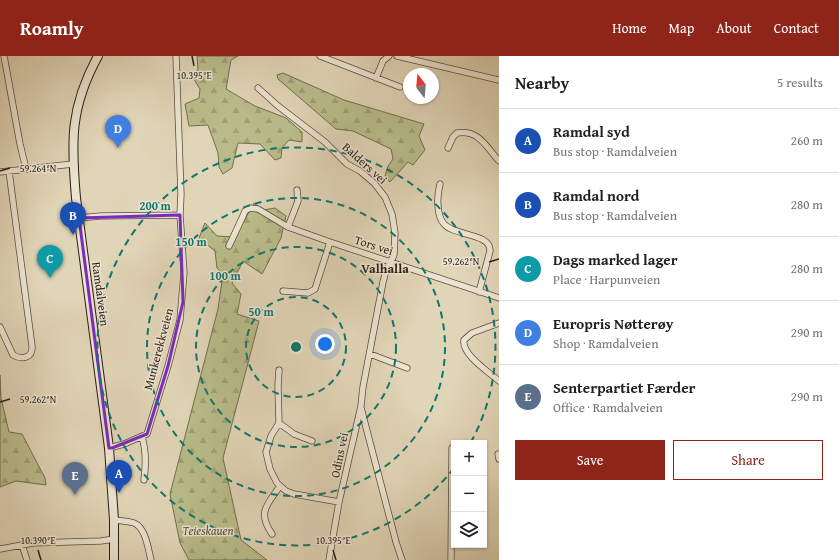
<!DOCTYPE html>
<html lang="en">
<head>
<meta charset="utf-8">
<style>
  body { margin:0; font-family:"Gentium Book Plus",serif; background:#f6f6f6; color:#202124 }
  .controls { position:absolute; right:12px; bottom:12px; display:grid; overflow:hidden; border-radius:0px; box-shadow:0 1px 3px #0004 }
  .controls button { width:36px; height:36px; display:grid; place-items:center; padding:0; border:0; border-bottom:1px solid #e0e0e0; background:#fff; color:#202124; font:20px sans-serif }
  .compass { position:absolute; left:403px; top:12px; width:36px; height:36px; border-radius:50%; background:#fff; box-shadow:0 1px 3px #0004; rotate:344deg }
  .you { position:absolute; left:325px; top:288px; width:14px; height:14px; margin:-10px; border:3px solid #fff; border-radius:50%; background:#1a73e8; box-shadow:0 0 0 6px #1a73e833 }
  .badge { display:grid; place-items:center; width:26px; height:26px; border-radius:50%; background:#8f2418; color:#fff; font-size:13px; font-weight:700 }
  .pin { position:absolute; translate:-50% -33px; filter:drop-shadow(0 1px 2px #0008) }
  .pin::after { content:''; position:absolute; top:21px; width:14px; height:12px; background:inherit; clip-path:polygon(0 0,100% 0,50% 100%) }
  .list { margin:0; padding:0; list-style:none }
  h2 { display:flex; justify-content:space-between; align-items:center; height:52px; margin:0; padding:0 16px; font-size:17px }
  h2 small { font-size:13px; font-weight:400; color:#757577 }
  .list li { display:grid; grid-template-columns:26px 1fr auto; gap:12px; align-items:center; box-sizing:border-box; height:64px; padding:0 16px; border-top:1px solid #e0e0e0 }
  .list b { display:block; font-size:15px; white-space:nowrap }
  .list p { margin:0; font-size:13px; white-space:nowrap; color:#757577 }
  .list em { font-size:13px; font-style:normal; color:#757577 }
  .actions { display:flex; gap:8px; padding:12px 16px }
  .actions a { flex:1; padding:9px 0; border:1px solid #8f2418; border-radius:0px; text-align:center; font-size:14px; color:#8f2418 }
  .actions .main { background:#8f2418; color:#fff }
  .icon { flex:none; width:22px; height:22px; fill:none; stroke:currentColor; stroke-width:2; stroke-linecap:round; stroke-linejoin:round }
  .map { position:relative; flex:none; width:499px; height:504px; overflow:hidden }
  header { display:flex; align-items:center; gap:24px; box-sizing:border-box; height:56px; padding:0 20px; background:#8f2418; color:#fff }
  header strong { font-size:19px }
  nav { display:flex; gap:22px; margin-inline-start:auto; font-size:14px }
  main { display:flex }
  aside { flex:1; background:#fff }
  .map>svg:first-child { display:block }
  .forest { fill:url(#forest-firs); stroke:#726d51 }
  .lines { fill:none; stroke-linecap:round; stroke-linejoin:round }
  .street-casing { stroke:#584c40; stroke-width:7 }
  .secondary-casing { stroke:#2a1e18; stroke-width:10 }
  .street { stroke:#ece4d0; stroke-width:5.5 }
  .secondary { stroke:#ece4d0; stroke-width:8 }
  .marked { fill:none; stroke:#7b2cbf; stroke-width:3; stroke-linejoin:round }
  .ticks { fill:none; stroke:#2a1e18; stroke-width:1.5 }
  .ring { fill:none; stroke:#0f766e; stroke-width:2; stroke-dasharray:7 5 }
  .labels { text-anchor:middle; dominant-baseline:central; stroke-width:3; stroke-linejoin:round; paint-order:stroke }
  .street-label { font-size:12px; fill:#2a1e18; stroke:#ece4d0 }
  .park-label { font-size:12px; font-style:italic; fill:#554d3a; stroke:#ece4d0 }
  .neighbourhood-label { font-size:13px; font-weight:bold; fill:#2a1e18; stroke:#ece4d0 }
  .ticks-label { font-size:10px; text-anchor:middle; fill:#2a1e18; stroke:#ece4d0; stroke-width:3; stroke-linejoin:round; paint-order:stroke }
  .centre { fill:#0f766e; stroke:#ece4d0; stroke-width:2 }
  .ring-label { font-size:12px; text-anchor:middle; font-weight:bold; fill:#0f766e; stroke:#ece4d0; stroke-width:3; stroke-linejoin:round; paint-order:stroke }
</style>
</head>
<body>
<header>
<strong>Roamly</strong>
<nav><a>Home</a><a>Map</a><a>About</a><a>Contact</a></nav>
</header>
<main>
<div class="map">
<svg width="499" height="504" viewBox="0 0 499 504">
  <defs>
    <pattern id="forest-firs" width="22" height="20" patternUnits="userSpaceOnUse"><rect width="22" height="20" fill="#b9bc8a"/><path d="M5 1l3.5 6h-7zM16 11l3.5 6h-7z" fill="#9fa176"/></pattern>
  </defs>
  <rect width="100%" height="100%" fill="#e1d5b7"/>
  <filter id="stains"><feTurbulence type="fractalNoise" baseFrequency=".005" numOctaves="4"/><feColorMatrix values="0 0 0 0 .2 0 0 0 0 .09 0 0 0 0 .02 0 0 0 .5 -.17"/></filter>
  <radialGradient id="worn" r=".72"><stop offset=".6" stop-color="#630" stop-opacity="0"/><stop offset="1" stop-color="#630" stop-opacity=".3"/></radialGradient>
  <path class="forest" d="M 197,0 L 238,0 L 231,4 L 226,33 L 255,50 L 286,62 L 302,76 L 302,86 L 289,84 L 282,92 L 281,102 L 275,104 L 260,88 L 238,87 L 232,112 L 223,118 L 219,111 L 218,97 L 208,69 L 189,70 L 185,48 L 199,42 L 200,33 L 192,20 L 198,13 Z
    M 283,17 L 344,44 L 424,68 L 419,80 L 425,94 L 413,109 L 408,106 L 390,126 L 385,120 L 388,110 L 393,103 L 391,93 L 353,75 L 336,73 L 278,23 L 277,19 Z
    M 254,147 L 264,154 L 275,152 L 286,160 L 281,182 L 262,218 L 243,205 L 232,227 L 241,238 L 237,258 L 259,265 L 223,402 L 241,484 L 267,504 L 189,504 L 180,487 L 170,438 L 218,253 L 223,218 L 217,212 L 215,195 L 199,182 L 205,167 L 217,180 L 235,181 Z
    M 0,319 L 1,342 L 9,376 L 22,378 L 45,422 L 46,429 L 16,425 L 0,431 Z"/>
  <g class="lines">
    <defs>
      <path id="street" d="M 4,0 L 20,88 L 26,113
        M 320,0 L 400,31
        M 397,0 L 499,24
        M 376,22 L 383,5 L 389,0
        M 258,32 L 278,50 L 325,86 L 347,108 L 360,115 L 374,127 L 385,141 L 392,158 L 395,177 L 394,199 L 386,215 L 383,226 L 363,331 L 361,350 L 339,446 L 329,504
        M 448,92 L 453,81 L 457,77 C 479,73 487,92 499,105
        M 0,116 L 73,108
        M 440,128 C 437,139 436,159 444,168 C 454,180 491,177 490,195 L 479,236
        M 297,134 L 298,145 L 288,171 L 330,186 L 499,242
        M 79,162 L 100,160 L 180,159
        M 229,190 L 243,160 L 245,155 L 250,152 L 258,153 L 288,171
        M 283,235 L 308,237 L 315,233 L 330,186
        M 499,267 L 472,277 L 464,284 C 461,298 489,316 499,325
        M 0,271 L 13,299 C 22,304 33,302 32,290 L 9,115
        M 370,298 L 407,312
        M 279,314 L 278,330 L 279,367 L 271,380 L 266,396 L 270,413 L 277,427 L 286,435 L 294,438 L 339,446
        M 361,352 L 396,486 L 402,504
        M 279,367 L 294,378 L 312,385
        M 142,381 C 146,394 146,409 144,424
        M 109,392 L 124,388 L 147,378 L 168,310 L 180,264 L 184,217 L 180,159 L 181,138 L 176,0
        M 498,398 L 499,403
        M 114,464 C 121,465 128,465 134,467 C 146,472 148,493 151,504
        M 272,478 C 257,456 267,449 280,430
        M 22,489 L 27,504
        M 0,493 L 33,487 L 101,485 L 114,483
        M 451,504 L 452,392"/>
      <path id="secondary" d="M 98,0 C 70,51 71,85 76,142 L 109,392 L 114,464 L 114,504"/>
    </defs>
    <use href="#street" class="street-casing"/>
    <use href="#secondary" class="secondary-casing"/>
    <use href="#street" class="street"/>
    <use href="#secondary" class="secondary"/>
  </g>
  <path class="marked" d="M 180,159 L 183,246 L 168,310 L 147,378 L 112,392 L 109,392 L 79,162 Z"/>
  <path class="ticks" d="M 192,0 L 194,10M 0,115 L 10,112M 489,206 L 499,203M 0,346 L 10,343M 38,494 L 41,504M 333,494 L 336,504"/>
  <g class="ring">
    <circle cx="296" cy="291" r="50"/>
    <circle cx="296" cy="291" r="100"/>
    <circle cx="296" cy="291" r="149"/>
    <path d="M454 412A199 199 0 1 1 471 386"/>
  </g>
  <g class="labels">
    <g class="street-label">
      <text transform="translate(365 107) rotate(42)">Balders vei</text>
      <text transform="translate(374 189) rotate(18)">Tors vei</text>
      <text transform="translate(101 238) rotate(82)">Ramdalveien</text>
      <text transform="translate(158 293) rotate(-75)">Munkerekkveien</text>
      <text transform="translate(339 399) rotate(-78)">Odins vei</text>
    </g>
    <g class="park-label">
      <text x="208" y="474">Teieskauen</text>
    </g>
    <g class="neighbourhood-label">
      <text x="385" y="212">Valhalla</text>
    </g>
  </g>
  <g class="ticks-label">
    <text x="194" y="23">10.395°E</text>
    <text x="38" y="116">59.264°N</text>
    <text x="461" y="209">59.262°N</text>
    <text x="38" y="347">59.262°N</text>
    <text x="38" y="488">10.390°E</text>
    <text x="333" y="488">10.395°E</text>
  </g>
  <circle cx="296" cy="291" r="6" class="centre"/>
  <g class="ring-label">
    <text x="155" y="154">200 m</text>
    <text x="191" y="190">150 m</text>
    <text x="225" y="224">100 m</text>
    <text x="261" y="260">50 m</text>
  </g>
  <rect width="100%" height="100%" filter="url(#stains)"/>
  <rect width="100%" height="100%" fill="url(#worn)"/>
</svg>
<div class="controls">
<button>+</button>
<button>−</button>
<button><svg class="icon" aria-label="layers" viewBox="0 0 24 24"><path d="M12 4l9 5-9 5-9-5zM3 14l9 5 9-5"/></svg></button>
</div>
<svg class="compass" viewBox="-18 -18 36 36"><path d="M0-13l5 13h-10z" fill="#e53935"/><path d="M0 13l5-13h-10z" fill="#757577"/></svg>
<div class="you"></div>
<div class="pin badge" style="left:119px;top:437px;background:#1a4fb4">A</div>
<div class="pin badge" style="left:73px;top:179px;background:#1a4fb4">B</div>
<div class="pin badge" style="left:50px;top:222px;background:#0f9aa8">C</div>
<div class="pin badge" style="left:118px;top:92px;background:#3f7fe0">D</div>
<div class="pin badge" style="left:75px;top:439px;background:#5c6f8a">E</div>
</div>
<aside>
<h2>Nearby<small>5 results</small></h2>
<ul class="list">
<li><span class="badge" style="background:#1a4fb4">A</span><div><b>Ramdal syd</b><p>Bus stop · Ramdalveien</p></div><em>260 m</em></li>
<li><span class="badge" style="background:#1a4fb4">B</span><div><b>Ramdal nord</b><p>Bus stop · Ramdalveien</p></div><em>280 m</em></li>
<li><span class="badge" style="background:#0f9aa8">C</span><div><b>Dags marked lager</b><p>Place · Harpunveien</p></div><em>280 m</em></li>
<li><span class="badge" style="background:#3f7fe0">D</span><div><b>Europris Nøtterøy</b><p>Shop · Ramdalveien</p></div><em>290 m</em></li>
<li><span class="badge" style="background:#5c6f8a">E</span><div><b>Senterpartiet Færder</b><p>Office · Ramdalveien</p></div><em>290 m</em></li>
</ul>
<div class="actions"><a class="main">Save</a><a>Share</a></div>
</aside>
</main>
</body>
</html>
